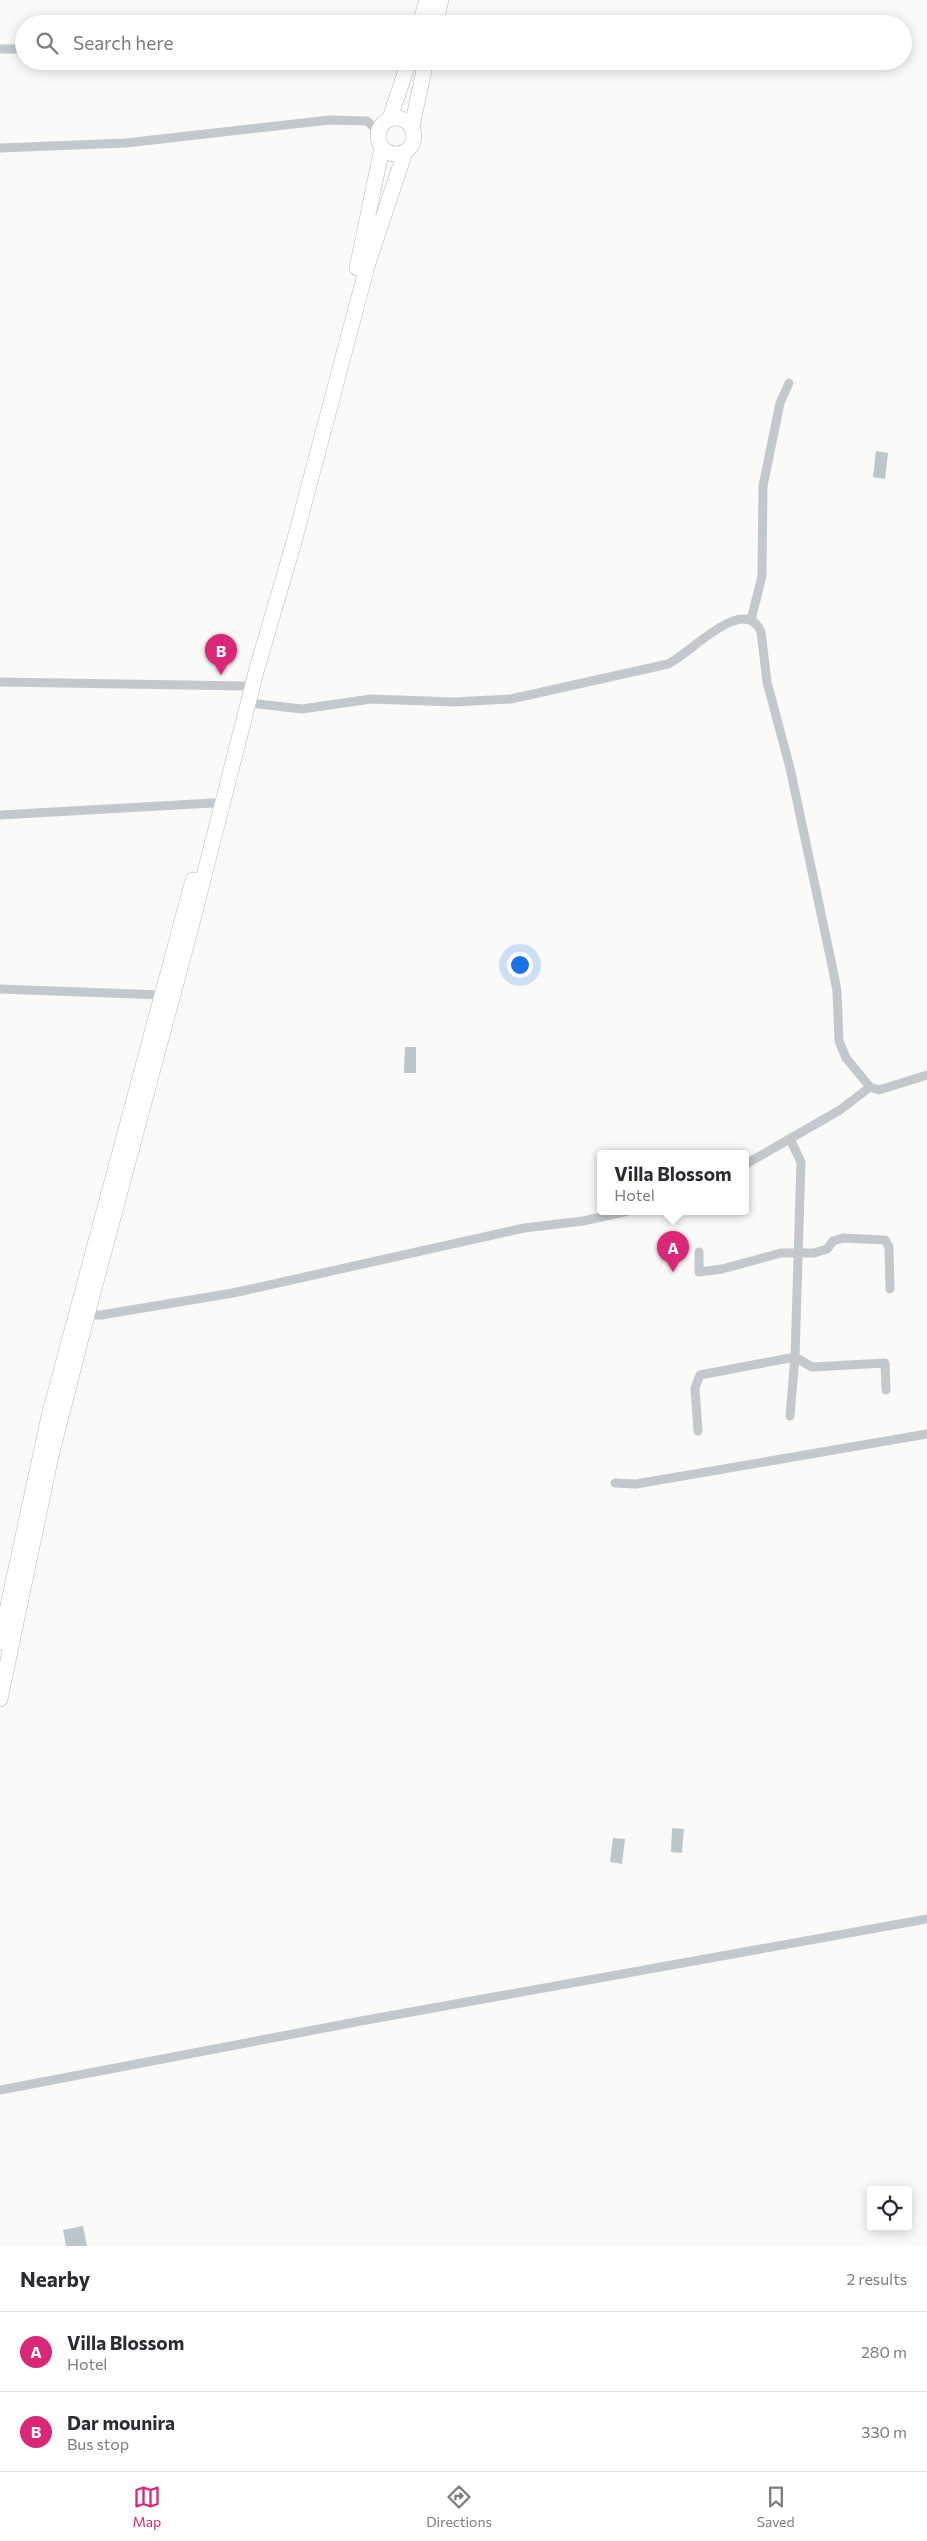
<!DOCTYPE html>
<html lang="en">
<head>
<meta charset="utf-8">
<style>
  body { margin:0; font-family:Commissioner,sans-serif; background:#f2f2f3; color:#2b2b33 }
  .controls { position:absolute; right:15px; bottom:15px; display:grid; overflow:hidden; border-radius:5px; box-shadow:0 2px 12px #0003 }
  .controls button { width:45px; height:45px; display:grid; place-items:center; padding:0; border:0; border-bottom:1px solid #e1e1e2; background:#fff; color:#2b2b33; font:25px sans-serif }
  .you { position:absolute; left:519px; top:964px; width:18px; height:18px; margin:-12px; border:4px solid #fff; border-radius:50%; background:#1a73e8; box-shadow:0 0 0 8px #1a73e833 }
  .badge { display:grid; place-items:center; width:32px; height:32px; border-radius:50%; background:#db2777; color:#fff; font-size:16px; font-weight:700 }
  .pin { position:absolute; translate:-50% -41px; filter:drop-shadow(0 1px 2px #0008) }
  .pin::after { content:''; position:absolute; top:26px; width:18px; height:15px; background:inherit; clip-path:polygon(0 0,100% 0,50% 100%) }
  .popup { position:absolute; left:597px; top:1150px; width:152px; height:65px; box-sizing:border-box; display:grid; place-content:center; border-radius:5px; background:#fff; filter:drop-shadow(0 1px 4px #0005); font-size:16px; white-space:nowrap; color:#7c7c81 }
  .popup b { font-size:19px; color:#2b2b33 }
  .popup::after { content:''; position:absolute; left:50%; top:100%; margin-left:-10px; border:10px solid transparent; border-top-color:#fff }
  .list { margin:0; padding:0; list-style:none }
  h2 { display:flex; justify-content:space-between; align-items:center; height:65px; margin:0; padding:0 20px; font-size:21px }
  h2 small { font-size:16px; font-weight:400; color:#7c7c81 }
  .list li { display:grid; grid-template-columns:32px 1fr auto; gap:15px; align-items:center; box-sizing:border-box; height:80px; padding:0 20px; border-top:1px solid #e1e1e2 }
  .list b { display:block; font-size:19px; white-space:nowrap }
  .list p { margin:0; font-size:16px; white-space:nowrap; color:#7c7c81 }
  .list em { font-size:16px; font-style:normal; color:#7c7c81 }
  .icon { flex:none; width:28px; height:28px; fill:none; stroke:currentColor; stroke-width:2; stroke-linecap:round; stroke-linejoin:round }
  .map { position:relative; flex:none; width:927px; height:2246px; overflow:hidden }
  .search { position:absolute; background:#fff; box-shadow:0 2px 12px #0003; left:15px; right:15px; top:15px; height:55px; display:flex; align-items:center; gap:12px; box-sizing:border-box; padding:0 18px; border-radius:28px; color:#7c7c81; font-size:19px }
  .sheet { height:225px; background:#fff }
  nav { display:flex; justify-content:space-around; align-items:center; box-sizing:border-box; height:70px; border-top:1px solid #e1e1e2; background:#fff; font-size:14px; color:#7c7c81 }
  nav a { display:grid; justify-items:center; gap:2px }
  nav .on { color:#db2777 }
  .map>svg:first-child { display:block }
  .water { fill:#bbc7cb }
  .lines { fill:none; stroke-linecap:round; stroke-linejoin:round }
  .trunk-casing { stroke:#b4b9bd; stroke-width:16 }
  .minor { stroke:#c3c8cc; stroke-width:9 }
  .trunk { stroke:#fff; stroke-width:15 }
</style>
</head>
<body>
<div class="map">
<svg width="927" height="2246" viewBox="0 0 927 2246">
  <rect width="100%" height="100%" fill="#fafaf8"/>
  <path class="water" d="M 876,451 L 888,453 L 885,479 L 873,477 Z
    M 405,1047 L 416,1047 L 416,1073 L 404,1073 Z
    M 672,1828 L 684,1829 L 682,1853 L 671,1852 Z
    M 613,1838 L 625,1839 L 622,1864 L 610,1862 Z
    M 83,2226 L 87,2246 L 66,2246 L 63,2230 Z"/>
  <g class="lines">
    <defs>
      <path id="trunk" d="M 420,24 L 427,0
        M 435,24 L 441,0
        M378 136a18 18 0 1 1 36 0a18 18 0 1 1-36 0Z
        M 390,118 L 409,61
        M 412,126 L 426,61
        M 357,268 L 382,148
        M 0,1643 L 49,1416 L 193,880
        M 0,1699 L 51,1456 L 87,1315 L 190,931 L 256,672 L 294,542 L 368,263 L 405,152"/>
    </defs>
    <use href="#trunk" class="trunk-casing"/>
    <path class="minor" d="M 0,49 L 24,49
      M 0,148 L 126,143 L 330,120 L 367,121 L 378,131
      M 751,620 L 762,576 L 763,486 L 780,403 L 789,383
      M 0,682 L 246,686
      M 249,703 L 302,709 L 371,699 L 454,702 L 511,699 L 668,664 C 690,654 744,593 761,632 L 767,682 L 790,768 L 833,970 L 837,991 L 839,1041 L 846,1058 L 870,1087
      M 0,815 L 213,803
      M 0,989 L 162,995
      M 790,1139 L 801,1162 L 795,1357 L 790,1416
      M 746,1164 L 840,1110 L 870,1087 L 879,1090 L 927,1075
      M 699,1252 L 699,1272 L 722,1269 L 781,1253 L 814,1253 L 827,1249 L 833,1241 L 843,1238 L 885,1240 L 889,1247 L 890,1289
      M 87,1315 L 101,1315 L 233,1293 L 524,1228 L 583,1221 L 628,1211
      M 698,1431 L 695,1388 L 700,1375 L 795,1357 L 812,1367 L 885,1363 L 886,1390
      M 615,1483 L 636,1484 L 927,1434
      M 0,2090 L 361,2021 L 927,1919"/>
    <use href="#trunk" class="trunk"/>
  </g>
</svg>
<div class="controls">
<button><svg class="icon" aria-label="locate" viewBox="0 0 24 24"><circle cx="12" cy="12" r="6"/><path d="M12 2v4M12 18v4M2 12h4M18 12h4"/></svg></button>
</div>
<div class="you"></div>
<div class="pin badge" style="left:673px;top:1272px">A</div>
<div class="popup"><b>Villa Blossom</b>Hotel</div>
<div class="pin badge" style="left:221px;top:675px">B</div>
<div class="search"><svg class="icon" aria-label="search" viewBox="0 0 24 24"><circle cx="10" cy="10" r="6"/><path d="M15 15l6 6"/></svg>Search here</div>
</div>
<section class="sheet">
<h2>Nearby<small>2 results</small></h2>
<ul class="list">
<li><span class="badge">A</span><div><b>Villa Blossom</b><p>Hotel</p></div><em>280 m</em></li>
<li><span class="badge">B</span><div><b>Dar mounira</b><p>Bus stop</p></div><em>330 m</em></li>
</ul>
</section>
<nav>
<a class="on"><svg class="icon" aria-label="map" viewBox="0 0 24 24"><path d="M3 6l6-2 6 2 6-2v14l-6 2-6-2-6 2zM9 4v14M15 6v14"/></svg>Map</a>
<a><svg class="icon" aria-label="directions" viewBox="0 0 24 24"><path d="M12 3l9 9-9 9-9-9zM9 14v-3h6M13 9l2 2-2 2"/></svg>Directions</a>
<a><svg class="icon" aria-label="saved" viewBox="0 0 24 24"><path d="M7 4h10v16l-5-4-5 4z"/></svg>Saved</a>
</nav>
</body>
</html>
